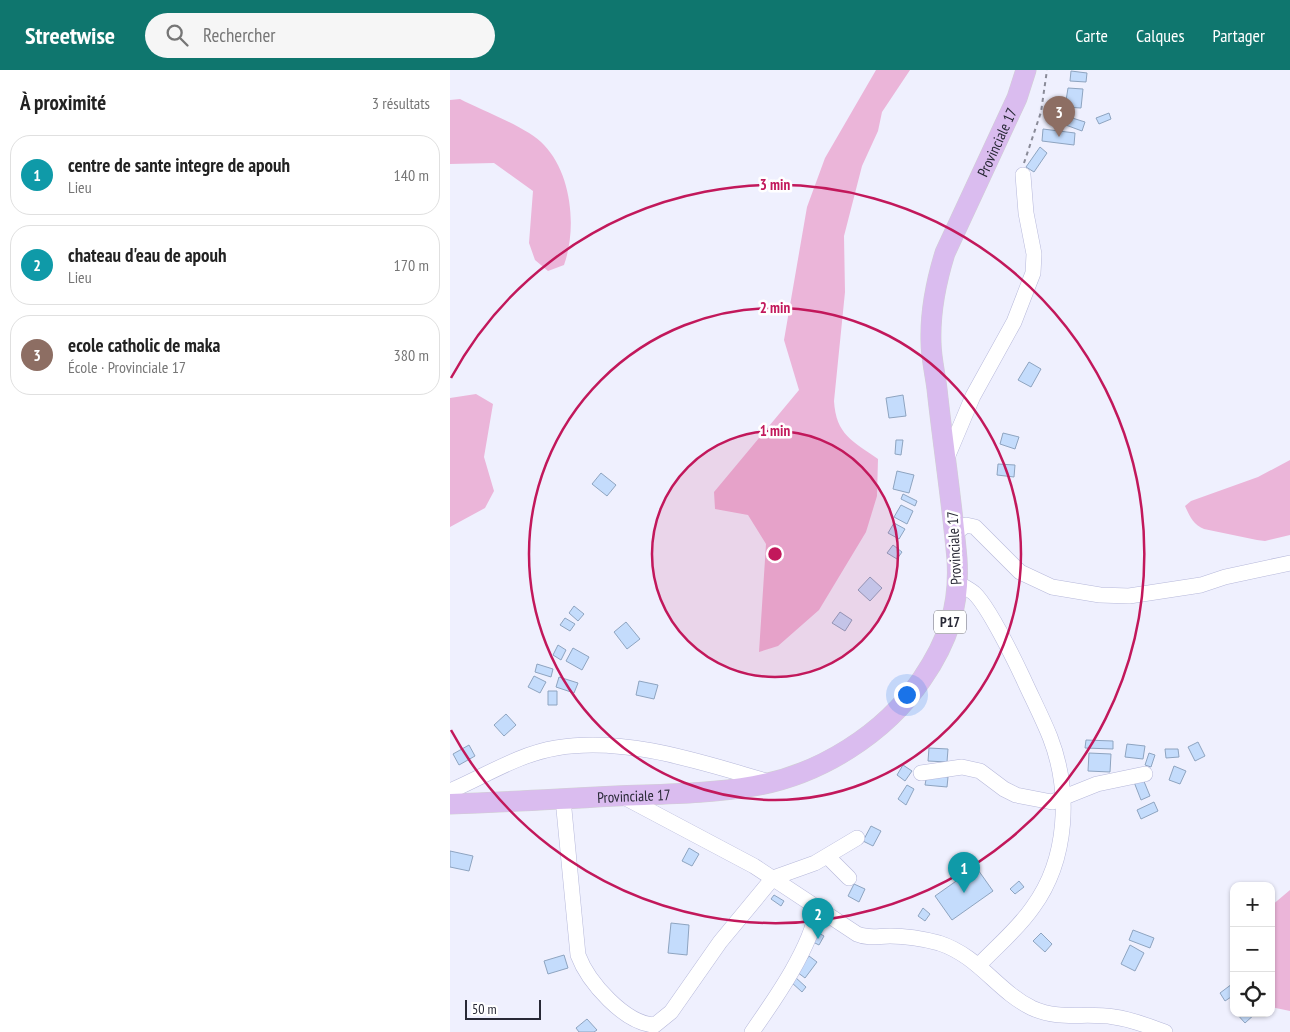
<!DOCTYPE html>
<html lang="fr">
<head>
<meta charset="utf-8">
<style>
  body { margin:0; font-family:"PT Sans Narrow",sans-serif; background:#f6f6f6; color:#222 }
  .controls { position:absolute; right:15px; bottom:15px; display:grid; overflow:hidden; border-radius:10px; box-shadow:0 1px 4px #0004 }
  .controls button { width:45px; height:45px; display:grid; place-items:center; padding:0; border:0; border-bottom:1px solid #e0e0e0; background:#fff; color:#222; font:25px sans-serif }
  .scale { position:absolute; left:15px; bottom:12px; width:76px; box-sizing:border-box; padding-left:5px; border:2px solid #282936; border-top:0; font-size:14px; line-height:18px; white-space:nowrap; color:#282936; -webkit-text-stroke:4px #fff; paint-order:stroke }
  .you { position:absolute; left:456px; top:624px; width:18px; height:18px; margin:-12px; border:4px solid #fff; border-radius:50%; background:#1a73e8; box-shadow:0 0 0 8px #1a73e833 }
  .badge { display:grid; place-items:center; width:32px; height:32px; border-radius:50%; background:#0f766e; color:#fff; font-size:16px; font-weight:700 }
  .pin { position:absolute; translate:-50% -41px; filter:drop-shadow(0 1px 2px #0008) }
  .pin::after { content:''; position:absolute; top:26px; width:18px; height:15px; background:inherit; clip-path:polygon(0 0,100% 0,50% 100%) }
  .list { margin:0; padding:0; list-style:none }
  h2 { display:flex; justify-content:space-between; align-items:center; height:65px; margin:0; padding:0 20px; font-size:21px }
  h2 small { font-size:16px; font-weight:400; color:#767676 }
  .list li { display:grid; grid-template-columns:32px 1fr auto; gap:15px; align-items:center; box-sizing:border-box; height:80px; margin:0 10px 10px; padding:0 10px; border:1px solid #e0e0e0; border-radius:20px }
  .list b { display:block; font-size:19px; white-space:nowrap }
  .list p { margin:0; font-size:16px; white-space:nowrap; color:#767676 }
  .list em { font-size:16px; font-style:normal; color:#767676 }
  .icon { flex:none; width:28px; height:28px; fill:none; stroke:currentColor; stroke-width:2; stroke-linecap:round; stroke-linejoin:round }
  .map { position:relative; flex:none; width:840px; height:962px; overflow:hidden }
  header { display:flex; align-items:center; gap:30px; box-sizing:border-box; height:70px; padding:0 25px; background:#0f766e; color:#fff }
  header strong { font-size:24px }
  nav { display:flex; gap:28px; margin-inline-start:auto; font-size:18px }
  .search { width:350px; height:45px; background:#f6f6f6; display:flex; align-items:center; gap:12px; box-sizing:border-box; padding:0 18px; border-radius:28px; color:#767676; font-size:19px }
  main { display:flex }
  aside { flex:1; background:#fff }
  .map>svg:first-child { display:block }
  .green { fill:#ebb5d9 }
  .building { fill:#c4dcfc; stroke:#8ea4c0 }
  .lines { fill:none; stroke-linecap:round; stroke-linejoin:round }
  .minor-casing { stroke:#b6b8da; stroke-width:16 }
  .major-casing { stroke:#d0d0d3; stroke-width:21 }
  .path { stroke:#8a8b98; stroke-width:2; stroke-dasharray:4 4; stroke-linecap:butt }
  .minor { stroke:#fff; stroke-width:15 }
  .major { stroke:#dabcef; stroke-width:20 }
  .ring { fill:none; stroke:#c2185b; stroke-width:2.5 }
  .labels { text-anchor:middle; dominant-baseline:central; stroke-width:5; stroke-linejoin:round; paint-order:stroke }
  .shield { fill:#fff; stroke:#686972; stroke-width:1 }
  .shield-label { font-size:14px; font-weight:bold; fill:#282936 }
  .street-label { font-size:15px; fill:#282936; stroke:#fff }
  .centre { fill:#c2185b; stroke:#fff; stroke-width:2.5 }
  .ring-label { font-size:15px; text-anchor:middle; font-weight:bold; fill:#c2185b; stroke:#fff; stroke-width:5; stroke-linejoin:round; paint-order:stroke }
</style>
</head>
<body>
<header>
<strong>Streetwise</strong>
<div class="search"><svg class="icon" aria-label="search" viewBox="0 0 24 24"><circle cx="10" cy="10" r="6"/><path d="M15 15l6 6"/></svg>Rechercher</div>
<nav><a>Carte</a><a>Calques</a><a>Partager</a></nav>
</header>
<main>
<aside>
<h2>À proximité<small>3 résultats</small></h2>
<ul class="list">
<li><span class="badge" style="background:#0f9aa8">1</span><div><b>centre de sante integre de apouh</b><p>Lieu</p></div><em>140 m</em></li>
<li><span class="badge" style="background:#0f9aa8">2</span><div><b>chateau d'eau de apouh</b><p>Lieu</p></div><em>170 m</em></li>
<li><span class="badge" style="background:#8d6e63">3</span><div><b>ecole catholic de maka</b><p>École · Provinciale 17</p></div><em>380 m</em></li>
</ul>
</aside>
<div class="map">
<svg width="840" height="962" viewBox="0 0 840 962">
  <rect width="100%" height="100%" fill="#eff0fe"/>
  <path class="green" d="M 426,0 L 460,0 L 432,42 L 428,61 L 412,96 L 394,166 L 395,222 L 384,331 C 386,365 403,371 428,389 L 427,426 L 416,462 L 369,540 L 328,576 L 309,582 L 316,474 L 298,445 L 265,439 L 264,422 L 349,320 L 334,270 L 357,137 L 375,88 Z
    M 10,29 C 31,40 79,58 94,75 C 122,104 127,159 114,195 L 98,201 L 85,190 L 79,173 L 83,121 L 44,93 L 0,94 L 0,30 Z
    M 26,324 L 43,334 L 34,387 L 44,421 L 35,438 L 0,457 L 0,328 Z
    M 840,390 L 840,465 L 815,471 L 807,470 L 754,459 C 743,454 740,447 735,436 L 741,431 L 808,407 Z
    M 840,820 L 840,941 L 821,937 L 821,836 Z"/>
  <path class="building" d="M 621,1 L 637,3 L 636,12 L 620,11 Z
    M 618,18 L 633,19 L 631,38 L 615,37 Z
    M 659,43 L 661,49 L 649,54 L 646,48 Z
    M 616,46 L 635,52 L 632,61 L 613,54 Z
    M 593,59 L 625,63 L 624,75 L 592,71 Z
    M 590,77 L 597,83 L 584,102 L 576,97 Z
    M 579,292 L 591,299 L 581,317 L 568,310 Z
    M 453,325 L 456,346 L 439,348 L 436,328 Z
    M 553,363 L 569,367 L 565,379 L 550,374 Z
    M 446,370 L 453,370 L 451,385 L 445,384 Z
    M 548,394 L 565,395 L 564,407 L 547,405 Z
    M 447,401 L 464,405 L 459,423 L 443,419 Z
    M 151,403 L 166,415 L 157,426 L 142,414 Z
    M 453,424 L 467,431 L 465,436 L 451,429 Z
    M 451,435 L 463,441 L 457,454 L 444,447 Z
    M 444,453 L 455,459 L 449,469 L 438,463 Z
    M 443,475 L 452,482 L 447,489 L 437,483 Z
    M 420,507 L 432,518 L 420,531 L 408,520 Z
    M 124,536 L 134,544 L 128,551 L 119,543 Z
    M 390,542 L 402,550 L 395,561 L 382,553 Z
    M 115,548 L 125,554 L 120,561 L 110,555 Z
    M 176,552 L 190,569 L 177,579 L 164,562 Z
    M 108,575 L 116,580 L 111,590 L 103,585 Z
    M 123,578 L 139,587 L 132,600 L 116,591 Z
    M 87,594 L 103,599 L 101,607 L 85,602 Z
    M 84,606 L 96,612 L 90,623 L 78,617 Z
    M 109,607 L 128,613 L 124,623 L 106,617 Z
    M 189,611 L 208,615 L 204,629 L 186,625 Z
    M 98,621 L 107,621 L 107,635 L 98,635 Z
    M 56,644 L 66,655 L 54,666 L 44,655 Z
    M 636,670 L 663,671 L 663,679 L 635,678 Z
    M 748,672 L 755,686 L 745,691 L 738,677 Z
    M 677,674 L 695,676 L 693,689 L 675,687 Z
    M 19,675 L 25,686 L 9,695 L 3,684 Z
    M 479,678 L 498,679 L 497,692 L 478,691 Z
    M 715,679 L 728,679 L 729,687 L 716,688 Z
    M 639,683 L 661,684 L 660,702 L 638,701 Z
    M 699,683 L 705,685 L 701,697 L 695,695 Z
    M 453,695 L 462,701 L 455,711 L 447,705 Z
    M 724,696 L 736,701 L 730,714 L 719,710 Z
    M 477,704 L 498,707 L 497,717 L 475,715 Z
    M 693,709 L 700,726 L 691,730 L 684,712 Z
    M 457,715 L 464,719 L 456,735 L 448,729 Z
    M 704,732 L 708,741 L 691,749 L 687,740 Z
    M 421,756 L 431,761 L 423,776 L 413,771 Z
    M 239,778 L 249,784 L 242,796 L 232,791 Z
    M 0,781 L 23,786 L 19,801 L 0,797 Z
    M 526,797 L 543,821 L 502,850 L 485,826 Z
    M 569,811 L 574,817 L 565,824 L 560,819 Z
    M 404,814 L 415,819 L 409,832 L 398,826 Z
    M 324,825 L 334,831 L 331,836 L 321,829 Z
    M 473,838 L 480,844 L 475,851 L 468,846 Z
    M 221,853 L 239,855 L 237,885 L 218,883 Z
    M 683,860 L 704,868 L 700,878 L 679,870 Z
    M 367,862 L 374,866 L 369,875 L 363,872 Z
    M 591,863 L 602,874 L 595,882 L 583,871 Z
    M 680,875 L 694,883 L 685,901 L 671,894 Z
    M 114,885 L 118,898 L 98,904 L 94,891 Z
    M 359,886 L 367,892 L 355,908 L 347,902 Z
    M 345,907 L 356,917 L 352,922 L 341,912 Z
    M 782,914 L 784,925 L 775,931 L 770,923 Z
    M 786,943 L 806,943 L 795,953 Z
    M 137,949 L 147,960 L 144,962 L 129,962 L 126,958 Z"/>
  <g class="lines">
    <defs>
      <path id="minor" d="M 496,390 L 523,326 L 564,252 L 583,203 L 584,184 L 576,143 L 573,105
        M 504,464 L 516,455 L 525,457 L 570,502 L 602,517 L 650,525 L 679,526 L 751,515 L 775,507 L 840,493
        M 508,513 C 513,516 519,519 524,523 C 538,536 564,589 573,608 C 582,628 592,647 600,667 C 621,721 618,789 583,837 C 568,859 547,876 529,895
        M 471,703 L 512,697 L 530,701 L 554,719 L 566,725 L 602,732 L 647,714 L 695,704
        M 0,721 C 35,706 69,684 106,678 C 177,666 253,693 320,712
        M 172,726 L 304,796 L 407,864 C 419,869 428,866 440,866 C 456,866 474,869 489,873 C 529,886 547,921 582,938 C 611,951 634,942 664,947 C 681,949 698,956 715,962
        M 113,729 L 128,885 C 138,912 175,954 205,955 L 221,942 L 270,872 L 323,808 L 365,793 L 407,768
        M 378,787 L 399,808
        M 302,962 C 325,929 361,878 367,839"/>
      <g id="major">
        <path id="s1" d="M 0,734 C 55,732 111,729 166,726 C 212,724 259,724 304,716 C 369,705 435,664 472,609 C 498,571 510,536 507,489 C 502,432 493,375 487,319 C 485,303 481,287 481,272 C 480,241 486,212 495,183 L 567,28 L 576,0"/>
      </g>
    </defs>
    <use href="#minor" class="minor-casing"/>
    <use href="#major" class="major-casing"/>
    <path class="path" d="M 574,93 L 591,42 L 597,0"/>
    <use href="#minor" class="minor"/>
    <use href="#major" class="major"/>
  </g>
  <circle cx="325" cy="484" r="123" fill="#c2185b" fill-opacity=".12"/>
  <g class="ring">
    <circle cx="325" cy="484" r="123"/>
    <circle cx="325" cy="484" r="246"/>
    <path d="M1 308A369 369 0 1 1 1 660"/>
  </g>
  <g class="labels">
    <rect class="shield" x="484" y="540.5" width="32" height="23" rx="4"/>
    <g class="shield-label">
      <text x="500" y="552">P17</text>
    </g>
    <g class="street-label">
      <text stroke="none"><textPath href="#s1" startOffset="1068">Provinciale 17</textPath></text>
      <text transform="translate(504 478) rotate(-93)">Provinciale 17</text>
      <text stroke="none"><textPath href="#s1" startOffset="184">Provinciale 17</textPath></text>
    </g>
  </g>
  <circle cx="325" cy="484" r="8" class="centre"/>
  <g class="ring-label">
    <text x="325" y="120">3 min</text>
    <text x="325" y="243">2 min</text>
    <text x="325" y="366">1 min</text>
  </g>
</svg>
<div class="controls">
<button>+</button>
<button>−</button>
<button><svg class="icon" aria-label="locate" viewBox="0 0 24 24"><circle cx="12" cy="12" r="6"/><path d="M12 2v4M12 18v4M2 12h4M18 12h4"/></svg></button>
</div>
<div class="scale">50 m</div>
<div class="you"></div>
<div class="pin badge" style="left:514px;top:823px;background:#0f9aa8">1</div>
<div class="pin badge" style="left:368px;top:869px;background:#0f9aa8">2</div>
<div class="pin badge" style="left:609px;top:67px;background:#8d6e63">3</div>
</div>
</main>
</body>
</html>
